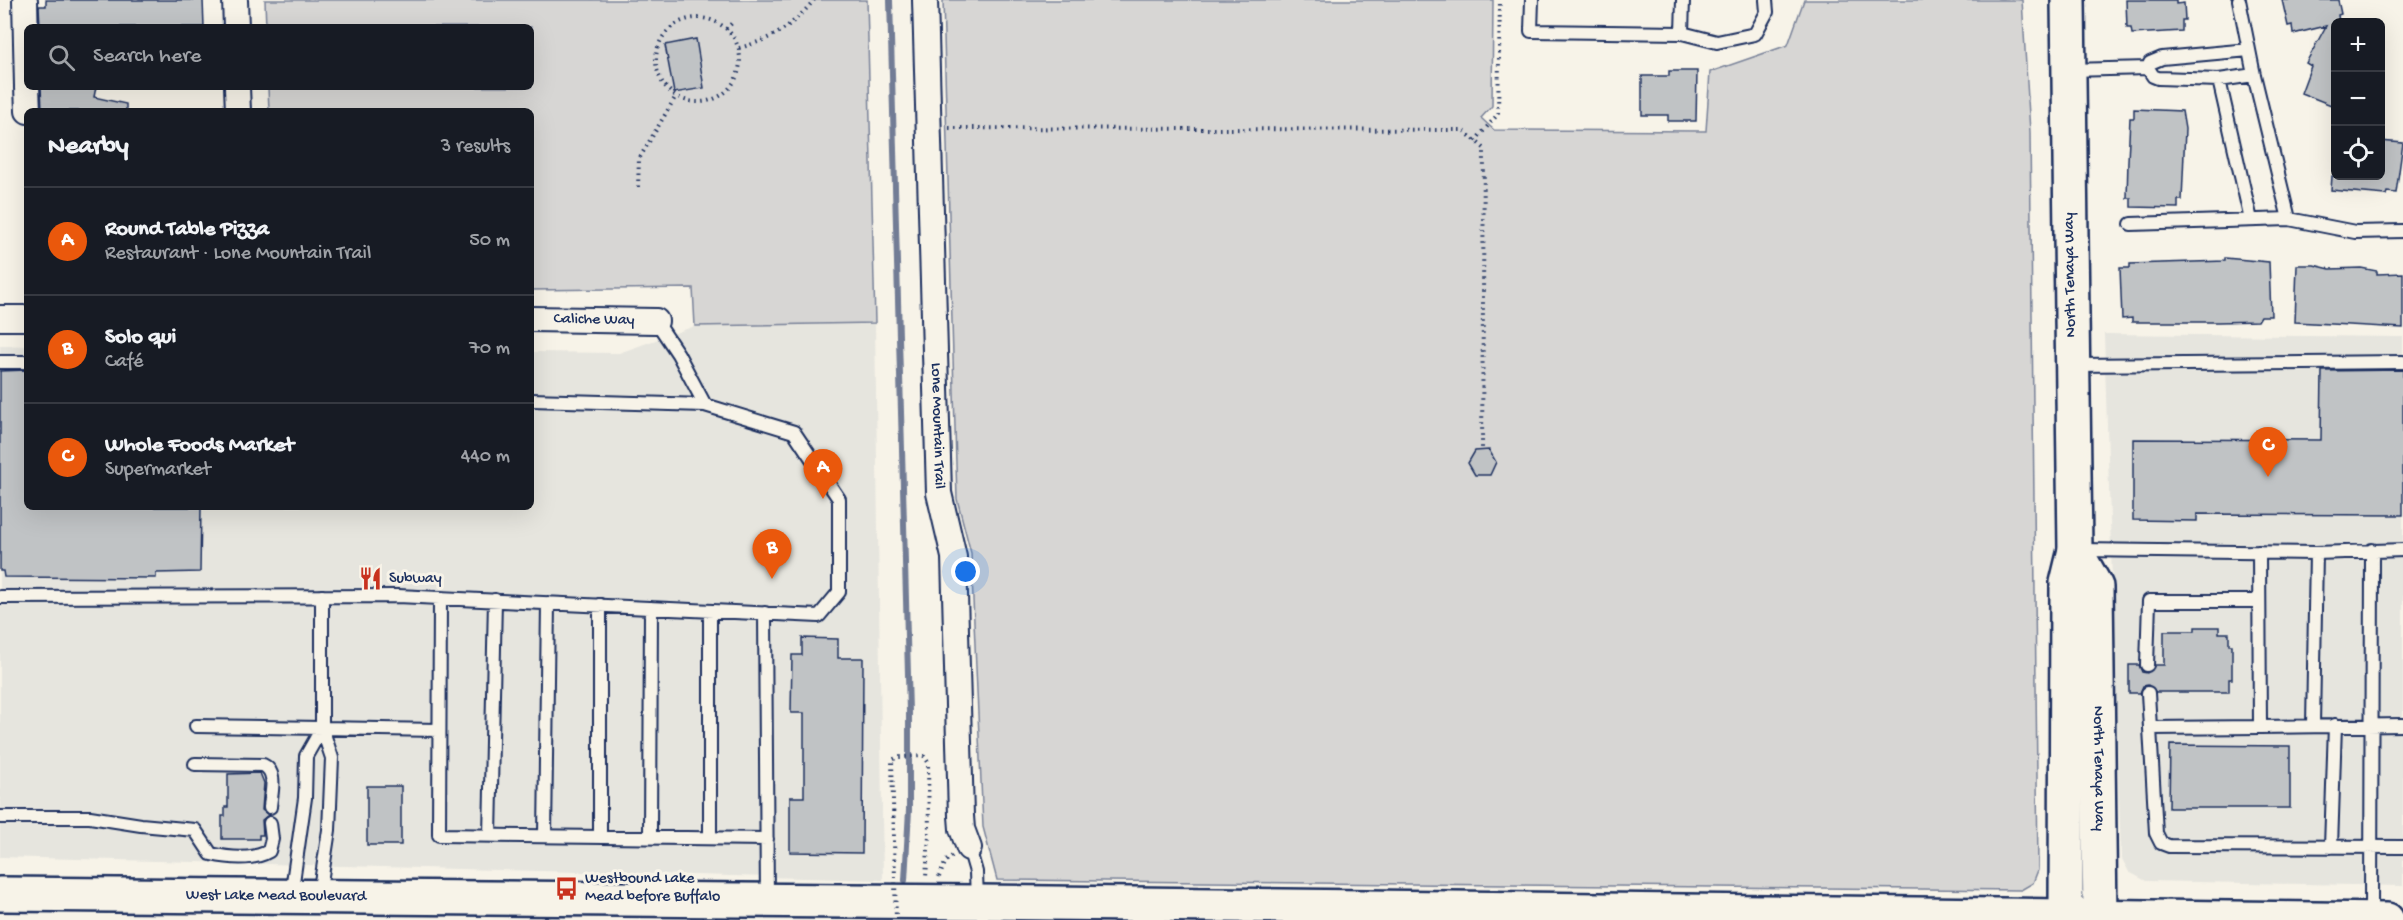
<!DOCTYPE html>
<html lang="en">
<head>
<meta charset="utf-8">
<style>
  body { margin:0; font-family:"Gochi Hand",sans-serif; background:#20242c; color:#f1f3f6 }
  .controls { position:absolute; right:18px; top:18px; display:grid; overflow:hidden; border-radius:9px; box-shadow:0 6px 24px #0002 }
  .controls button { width:54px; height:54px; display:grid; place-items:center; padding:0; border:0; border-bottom:2px solid #363941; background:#171b24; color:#f1f3f6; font:30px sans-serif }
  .you { position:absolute; left:966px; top:572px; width:21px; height:21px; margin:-15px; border:4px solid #fff; border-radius:50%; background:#1a73e8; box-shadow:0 0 0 9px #1a73e833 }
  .badge { display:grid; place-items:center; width:39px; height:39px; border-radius:50%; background:#ea580c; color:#fff; font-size:20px; font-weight:700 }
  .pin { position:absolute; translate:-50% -50px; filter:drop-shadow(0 2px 3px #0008) }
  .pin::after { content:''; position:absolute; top:32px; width:21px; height:18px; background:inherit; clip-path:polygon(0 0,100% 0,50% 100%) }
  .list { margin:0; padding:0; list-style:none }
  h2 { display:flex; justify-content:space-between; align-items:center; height:78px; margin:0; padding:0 24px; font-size:26px }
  h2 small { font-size:20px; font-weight:400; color:#9ea1a6 }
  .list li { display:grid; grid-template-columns:39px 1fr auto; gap:18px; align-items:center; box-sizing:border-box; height:108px; padding:0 24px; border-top:2px solid #363941 }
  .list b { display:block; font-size:22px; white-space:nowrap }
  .list p { margin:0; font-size:20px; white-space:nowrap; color:#9ea1a6 }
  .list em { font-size:20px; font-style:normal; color:#9ea1a6 }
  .icon { flex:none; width:33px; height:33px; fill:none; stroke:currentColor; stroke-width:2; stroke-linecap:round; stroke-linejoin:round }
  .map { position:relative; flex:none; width:2403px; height:920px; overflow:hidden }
  .search { position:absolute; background:#171b24; box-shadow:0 6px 24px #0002; left:24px; top:24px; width:510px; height:66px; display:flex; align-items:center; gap:15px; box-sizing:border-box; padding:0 21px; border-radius:9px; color:#9ea1a6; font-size:22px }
  .panel { position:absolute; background:#171b24; box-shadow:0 6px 24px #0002; left:24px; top:108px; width:510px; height:402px; border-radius:9px }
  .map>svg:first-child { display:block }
  .built { fill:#e6e5de }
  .green { fill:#d7d6d4; stroke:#798299; stroke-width:1.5 }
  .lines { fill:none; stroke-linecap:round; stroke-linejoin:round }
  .stream { stroke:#727c95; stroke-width:6 }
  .building { fill:#c0c3c5; stroke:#1b2f5e; stroke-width:1.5 }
  .service-casing { stroke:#1b2f5e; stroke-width:16 }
  .minor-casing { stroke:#1b2f5e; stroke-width:28 }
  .secondary-casing { stroke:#1b2f5e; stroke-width:38 }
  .primary-casing { stroke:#1b2f5e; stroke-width:38 }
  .path { stroke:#1b2f5e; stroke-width:4; stroke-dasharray:1.5 4.5; stroke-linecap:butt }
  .service { stroke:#f7f3e8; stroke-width:12 }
  .minor { stroke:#f7f3e8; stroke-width:24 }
  .secondary { stroke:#f7f3e8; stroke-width:33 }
  .primary { stroke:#f7f3e8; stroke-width:33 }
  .path-bridge { stroke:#1b2f5e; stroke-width:4; stroke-dasharray:1.5 4.5; stroke-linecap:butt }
  .labels { text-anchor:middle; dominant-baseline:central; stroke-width:6; stroke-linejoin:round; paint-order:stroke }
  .street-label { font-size:16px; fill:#1b2f5e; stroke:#f7f3e8 }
  .poi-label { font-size:16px; fill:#1b2f5e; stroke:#f7f3e8; text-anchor:start }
</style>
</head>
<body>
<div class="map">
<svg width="2403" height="920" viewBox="0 0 2403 920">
  <rect width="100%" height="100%" fill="#f7f3e8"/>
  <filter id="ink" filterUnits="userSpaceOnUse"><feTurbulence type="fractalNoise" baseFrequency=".0167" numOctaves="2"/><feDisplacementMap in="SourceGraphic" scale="12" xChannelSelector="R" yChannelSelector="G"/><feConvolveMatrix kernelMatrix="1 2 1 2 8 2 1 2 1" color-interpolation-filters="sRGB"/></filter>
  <g filter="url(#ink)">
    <path class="built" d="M 875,323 L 883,880 L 0,857 L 0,345 L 27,346 L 27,507 L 531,507 L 531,352 L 619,353 L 695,326 Z
      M 2104,334 L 2403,337 L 2403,886 L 2146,881 L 2129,872 L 2121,857 Z"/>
    <path class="green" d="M 265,0 L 867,0 L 875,323 L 695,326 L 693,288 L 531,290 L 531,111 L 269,111 L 268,87 L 531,87 L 531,27 L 266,27 Z
      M 943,0 L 1493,0 L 1492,106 L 1481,118 L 1494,130 L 1706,131 L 1710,72 L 1788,45 L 1804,0 L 2022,0 L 2030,132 L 2038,870 L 2033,883 L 2021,890 L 997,880 L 983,827 L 971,553 L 957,499 Z"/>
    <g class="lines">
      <path class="stream" d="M 890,0 L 909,712 L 909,810 L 905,880"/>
    </g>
    <path class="building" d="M 46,0 L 203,0 L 204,27 L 40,27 L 39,6 L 46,6 Z
      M 2126,0 L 2176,0 L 2176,4 L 2184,3 L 2185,20 L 2182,20 L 2182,31 L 2132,34 L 2131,28 L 2127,28 Z
      M 2282,0 L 2338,0 L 2341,14 L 2338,15 L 2339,22 L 2336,22 L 2336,107 L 2301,93 L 2311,66 L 2306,63 L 2326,26 L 2293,34 L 2292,25 L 2288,26 Z
      M 696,39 L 704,88 L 674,93 L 665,45 Z
      M 1669,71 L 1697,71 L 1696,121 L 1668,121 L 1668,115 L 1642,115 L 1642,76 L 1669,76 Z
      M 41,87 L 96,87 L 94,97 L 126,104 L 126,111 L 42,111 Z
      M 2134,109 L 2182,111 L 2185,129 L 2182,200 L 2178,200 L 2178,208 L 2131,207 L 2131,198 L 2127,198 L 2128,161 L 2130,118 L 2134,118 Z
      M 2380,141 L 2403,143 L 2396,193 L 2387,192 L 2386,195 L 2331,190 L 2332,176 L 2380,176 Z
      M 2225,258 L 2269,262 L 2271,316 L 2261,316 L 2258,321 L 2218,322 L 2132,322 L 2132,318 L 2122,319 L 2120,268 L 2130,268 L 2130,264 L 2225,261 Z
      M 2297,265 L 2314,265 L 2330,269 L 2361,268 L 2377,271 L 2377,274 L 2403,273 L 2403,328 L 2295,322 Z
      M 27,370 L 27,507 L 201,507 L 200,572 L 156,573 L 156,578 L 4,577 L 3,571 L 0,571 L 0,371 Z
      M 2403,370 L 2403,515 L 2197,514 L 2197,521 L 2133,520 L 2133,439 L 2321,440 L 2322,371 Z
      M 1489,450 L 1496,462 L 1490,475 L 1475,475 L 1468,463 L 1475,451 Z
      M 2195,627 L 2219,627 L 2219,633 L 2229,633 L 2229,645 L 2232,645 L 2232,679 L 2229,679 L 2229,692 L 2156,692 L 2148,685 L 2143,686 L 2140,693 L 2129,693 L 2129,665 L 2139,665 L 2142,672 L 2147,673 L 2155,665 L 2164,665 L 2164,631 L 2195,631 Z
      M 802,638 L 838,639 L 838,658 L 863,658 L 862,853 L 790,852 L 790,797 L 804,797 L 804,713 L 791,713 L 792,655 L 802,655 Z
      M 2170,745 L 2290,746 L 2290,808 L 2169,808 Z
      M 260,773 L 264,783 L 262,810 L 268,815 L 262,820 L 263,835 L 259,835 L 259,839 L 222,839 L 222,816 L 225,816 L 225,807 L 228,807 L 228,774 Z
      M 367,786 L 401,786 L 401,845 L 367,845 Z"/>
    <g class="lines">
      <defs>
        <path id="service" d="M 1532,0 L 1531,31 L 1682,33
          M 1683,0 L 1682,33 L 1717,42 L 1755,34 L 1767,12 L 1766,0
          M 2239,0 L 2254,75 L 2289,219 L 2355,232 L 2403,231
          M 2249,50 L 2162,58 L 2150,63 L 2148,68 L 2153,76 L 2158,78 L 2219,80 L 2254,75
          M 2070,70 L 2148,68
          M 2219,80 L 2251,220
          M 2131,224 L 2289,219
          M 656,321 L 678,354 L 705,405
          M 0,362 L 27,362
          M 2074,365 L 2403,362
          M 2080,550 L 2316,553 L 2403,550
          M 2259,552 L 2260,727 L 2403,725
          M 0,597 L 398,596 L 819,616 L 839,592 L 839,499 L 794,432 L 705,405 L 531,400
          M 440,598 L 439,835 L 767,839
          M 600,605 L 600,837
          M 765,613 L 767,900
          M 2147,665 L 2149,601 L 2259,601
          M 2148,693 L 2150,728
          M 2313,725 L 2316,553
          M 196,726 L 439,730
          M 2260,727 L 2150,728 L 2156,833 L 2161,843 L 2169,846 L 2403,847
          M 195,764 L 263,765 C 278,772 271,793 270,807
          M 0,817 L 90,817 L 141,825 L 195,830 L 211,854 C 229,858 252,861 269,851 L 272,839 L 270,823
          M 490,836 L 495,600
          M 545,836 L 548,603
          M 650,838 L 651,608
          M 710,838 L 710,611
          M 2331,847 L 2335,725
          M 969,848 L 976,872 L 977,900
          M 319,895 L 329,830 L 332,758 L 322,728 L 322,596
          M 291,896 L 305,798 L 306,756 L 322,728
          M 2371,919 L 2372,550"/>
        <g id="minor">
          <path d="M 25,0 L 27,86"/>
          <path d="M 235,0 L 236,27"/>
          <path id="s1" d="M 925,0 L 939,493 L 954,557 L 961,816 L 962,829 L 969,848"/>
          <path d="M 27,87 L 28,111"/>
          <path d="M 237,87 L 238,111"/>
          <path d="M 0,318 L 27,318"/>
          <path id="s2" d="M 531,319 L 656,321"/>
        </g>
        <g id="secondary">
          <path id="s3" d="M 2075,550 L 2096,587 L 2100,920"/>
          <path d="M 2066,920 L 2067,583 L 2075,550 L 2068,0"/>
        </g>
        <g id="primary">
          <path id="s4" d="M 0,894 L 977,902 L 2387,920"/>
        </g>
      </defs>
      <use href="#service" class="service-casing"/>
      <use href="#minor" class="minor-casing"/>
      <use href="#secondary" class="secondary-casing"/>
      <use href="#primary" class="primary-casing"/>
      <path class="path" d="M656 60a42 42 0 1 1 84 0a42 42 0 1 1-84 0Z
        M 726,29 L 733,22
        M 739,48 C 771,40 793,26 814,0
        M 949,128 L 1463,130 L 1484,148 L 1482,450
        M 1475,141 L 1498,114 L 1500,0
        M 638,187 L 639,159 L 676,96
        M 939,877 L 946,861 L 952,856"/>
      <use href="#service" class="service"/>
      <use href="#minor" class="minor"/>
      <use href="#secondary" class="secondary"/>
      <use href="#primary" class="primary"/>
      <path class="path-bridge" d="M 896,920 L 892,760 L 898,757 L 924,756 L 928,762 L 929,836 L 926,877"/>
    </g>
  </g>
  <defs>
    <symbol id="restaurant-bare" viewBox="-9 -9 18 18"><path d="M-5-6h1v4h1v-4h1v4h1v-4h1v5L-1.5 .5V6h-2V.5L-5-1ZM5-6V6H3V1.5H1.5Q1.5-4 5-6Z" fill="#c8321e" stroke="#f7f3e8" stroke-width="2.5" paint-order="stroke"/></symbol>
    <symbol id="bus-bare" viewBox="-9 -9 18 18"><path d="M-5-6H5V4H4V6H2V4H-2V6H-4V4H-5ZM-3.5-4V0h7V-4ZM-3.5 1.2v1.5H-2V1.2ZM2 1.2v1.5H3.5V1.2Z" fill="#c8321e" stroke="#f7f3e8" stroke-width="2.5" paint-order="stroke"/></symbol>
  </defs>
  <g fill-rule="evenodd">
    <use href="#restaurant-bare" x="354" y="562" width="33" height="33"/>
    <use href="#bus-bare" x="550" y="872" width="33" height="33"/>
  </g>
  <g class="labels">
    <g class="street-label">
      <text transform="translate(2071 275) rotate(-91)">North Tenaya Way</text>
      <text stroke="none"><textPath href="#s2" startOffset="63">Caliche Way</textPath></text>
      <text stroke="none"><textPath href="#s1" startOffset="426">Lone Mountain Trail</textPath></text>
      <text stroke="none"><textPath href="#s3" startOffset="224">North Tenaya Way</textPath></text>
      <text stroke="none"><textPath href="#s4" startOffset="276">West Lake Mead Boulevard</textPath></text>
    </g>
    <g class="poi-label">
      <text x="389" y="579">Subway</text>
      <text x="585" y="879">Westbound Lake<tspan x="585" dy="18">Mead before Buffalo</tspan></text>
    </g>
  </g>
</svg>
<div class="controls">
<button>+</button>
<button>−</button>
<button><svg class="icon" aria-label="locate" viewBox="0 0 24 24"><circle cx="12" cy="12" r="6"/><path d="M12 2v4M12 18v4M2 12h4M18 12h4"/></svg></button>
</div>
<div class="you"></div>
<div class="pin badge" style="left:823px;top:499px">A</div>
<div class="pin badge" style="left:772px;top:579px">B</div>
<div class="pin badge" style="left:2268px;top:477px">C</div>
<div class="search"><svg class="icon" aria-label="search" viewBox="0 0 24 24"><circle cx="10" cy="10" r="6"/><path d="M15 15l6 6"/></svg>Search here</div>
<section class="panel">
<h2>Nearby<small>3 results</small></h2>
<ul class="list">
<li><span class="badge">A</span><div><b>Round Table Pizza</b><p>Restaurant · Lone Mountain Trail</p></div><em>50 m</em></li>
<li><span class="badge">B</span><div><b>Solo qui</b><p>Café</p></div><em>70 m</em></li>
<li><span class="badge">C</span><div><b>Whole Foods Market</b><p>Supermarket</p></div><em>440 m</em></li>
</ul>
</section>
</div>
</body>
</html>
